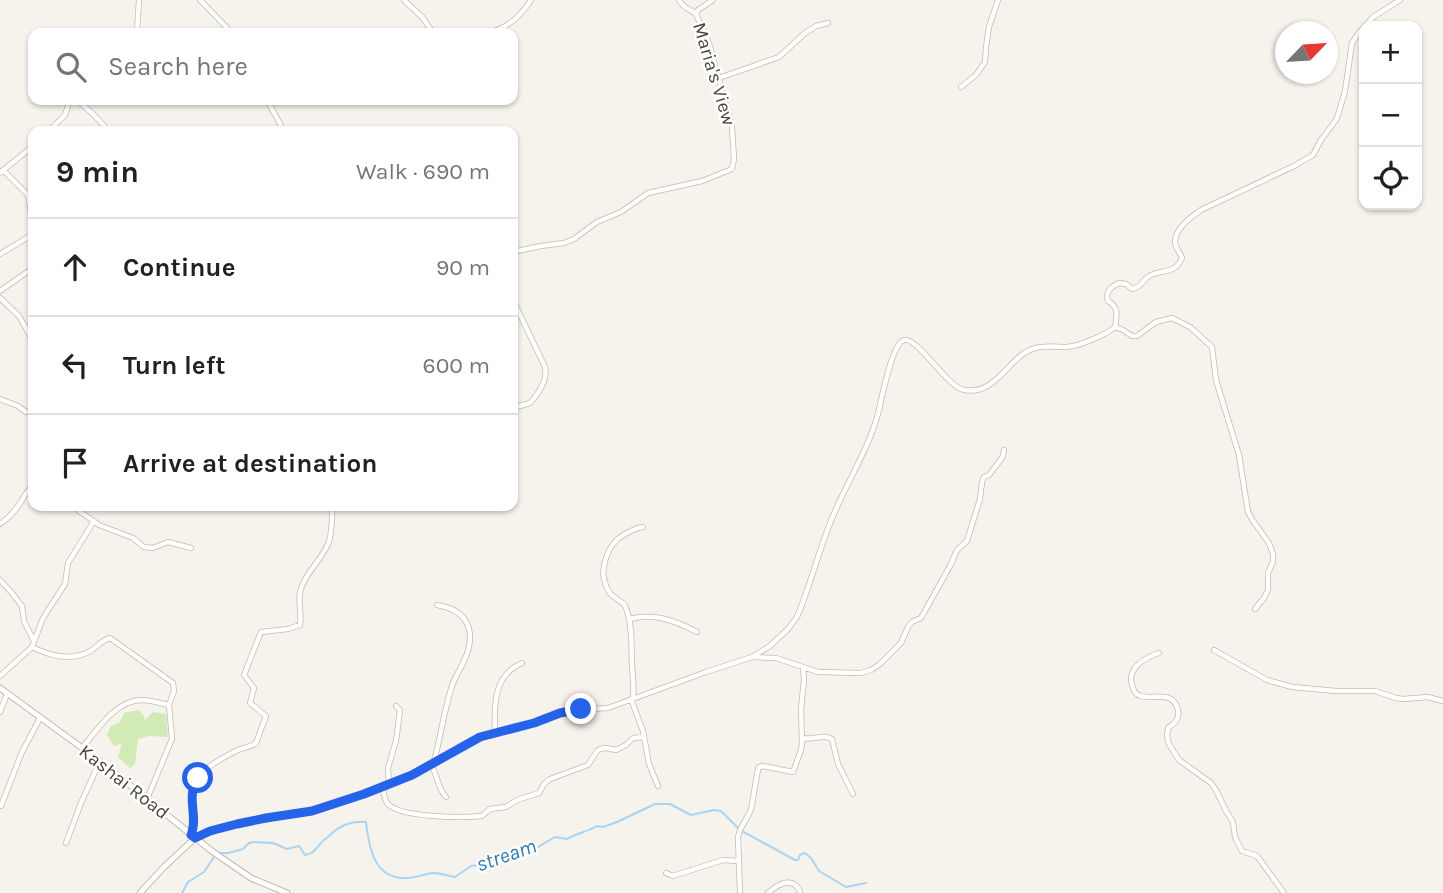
<!DOCTYPE html>
<html lang="en">
<head>
<meta charset="utf-8">
<style>
  body { margin:0; font-family:Karla,sans-serif; background:#f6f6f6; color:#202124 }
  .controls { position:absolute; right:21px; top:21px; display:grid; overflow:hidden; border-radius:14px; box-shadow:0 2px 5px #0004 }
  .controls button { width:63px; height:63px; display:grid; place-items:center; padding:0; border:0; border-bottom:2px solid #e0e0e0; background:#fff; color:#202124; font:35px sans-serif }
  .compass { position:absolute; left:1275px; top:21px; width:63px; height:63px; border-radius:50%; background:#fff; box-shadow:0 2px 5px #0004; rotate:65deg }
  .stop { position:absolute; width:21px; height:21px; margin:-16px; border:5px solid #2563eb; border-radius:50%; background:#fff }
  .stop.end { background:#2563eb; border-color:#fff; box-shadow:0 2px 7px #0008 }
  .list { margin:0; padding:0; list-style:none }
  h2 { display:flex; justify-content:space-between; align-items:center; height:91px; margin:0; padding:0 28px; font-size:30px }
  h2 small { font-size:23px; font-weight:400; color:#757577 }
  .list li { display:grid; grid-template-columns:46px 1fr auto; gap:21px; align-items:center; box-sizing:border-box; height:98px; padding:0 28px; border-top:2px solid #e0e0e0 }
  .list b { display:block; font-size:26px; white-space:nowrap }
  .list em { font-size:23px; font-style:normal; color:#757577 }
  .icon { flex:none; width:38px; height:38px; fill:none; stroke:currentColor; stroke-width:2; stroke-linecap:round; stroke-linejoin:round }
  .map { position:relative; flex:none; width:1443px; height:893px; overflow:hidden }
  .search { position:absolute; background:#fff; box-shadow:0 2px 5px #0004; left:28px; top:28px; width:490px; height:77px; display:flex; align-items:center; gap:18px; box-sizing:border-box; padding:0 24px; border-radius:14px; color:#757577; font-size:26px }
  .panel { position:absolute; background:#fff; box-shadow:0 2px 5px #0004; left:28px; top:126px; width:490px; height:385px; border-radius:14px }
  .map>svg:first-child { display:block }
  .green { fill:#d2eab5 }
  .lines { fill:none; stroke-linecap:round; stroke-linejoin:round }
  .stream { stroke:#a9d4f2; stroke-width:2 }
  .minor-casing { stroke:#c2bbae; stroke-width:6 }
  .tertiary-casing { stroke:#c2bbae; stroke-width:7 }
  .minor { stroke:#fff; stroke-width:4.5 }
  .tertiary { stroke:#fff; stroke-width:5 }
  .route { stroke:#2563eb; stroke-width:9 }
  .labels { text-anchor:middle; dominant-baseline:central; stroke-width:5; stroke-linejoin:round; paint-order:stroke }
  .street-label { font-size:19px; fill:#4b4439; stroke:#fff }
  .water-label { font-size:21px; font-style:italic; fill:#2e7ab2; stroke:#fff }
</style>
</head>
<body>
<div class="map">
<svg width="1443" height="893" viewBox="0 0 1443 893">
  <rect width="100%" height="100%" fill="#f6f3ec"/>
  <path class="green" d="M 138,710 L 143,714 L 145,720 L 153,712 L 166,714 L 168,737 L 149,736 L 138,739 L 135,764 L 130,768 L 118,757 L 122,743 L 114,746 L 107,735 L 111,726 L 120,722 L 124,713 Z"/>
  <g class="lines">
    <path class="stream" d="M 218,853 L 228,853 L 243,849 L 249,843 L 254,842 L 273,843 L 287,849 L 299,846 L 305,855 C 315,853 315,849 322,842 C 324,839 328,838 330,835 C 340,825 351,821 366,822 C 369,848 374,879 406,878 C 415,878 424,874 433,873 C 441,873 448,876 455,877 L 471,866 L 496,863 L 504,857 L 520,850 L 529,850 L 538,847 L 555,837 L 567,839 C 577,833 587,832 597,826 L 603,827 L 617,822 L 655,804 L 670,804 L 691,815 L 714,810 L 721,811 L 740,830 L 795,860 L 798,860 L 800,855 L 805,853 L 811,858 L 819,871 L 846,887 L 866,883
      M 182,893 L 188,882 L 204,872 L 214,857"/>
    <defs>
      <path id="minor" d="M 200,0 L 232,33
        M 404,0 L 423,18 L 433,33
        M 679,0 C 683,8 690,9 696,14
        M 137,33 L 139,0
        M 487,33 C 506,29 521,16 531,0
        M 719,78 L 779,57 L 805,33 L 816,26 L 828,23
        M 961,87 L 976,75 L 985,62 L 986,47 L 989,27 L 998,0
        M 77,100 L 93,114 L 109,131
        M 267,100 L 284,131
        M 49,131 L 65,115 L 70,100
        M 3,170 L 28,195
        M 0,173 L 33,146
        M 33,192 L 28,195 L 33,225
        M 513,252 L 541,246 L 564,243 L 574,239 L 597,222 L 621,212 L 648,193 L 702,181 L 732,169 L 734,159 L 732,127 L 709,43 L 696,14 L 698,10 L 713,0
        M 0,254 L 30,236 L 33,233
        M 0,291 L 33,268
        M 0,298 L 19,316 L 32,339
        M 513,300 L 545,367 C 548,380 539,393 530,403 L 513,408
        M 1115,327 L 1123,330 L 1132,336 L 1137,336 L 1156,322 L 1172,318 L 1190,327 L 1212,347 L 1216,380 L 1239,455 L 1248,512 L 1253,521 L 1269,543 L 1273,554 L 1273,562 L 1268,573 L 1268,590 L 1264,598 L 1255,609
        M 0,399 L 18,406 L 26,412
        M 72,506 L 99,525 L 133,538 L 144,547 L 153,548 L 168,542 L 191,548
        M 0,524 C 9,518 16,510 22,500 C 26,494 27,490 33,486
        M 0,580 L 12,593 L 22,606 L 24,621 L 34,641
        M 629,619 C 655,613 674,620 697,632
        M 32,647 C 50,656 73,662 92,650 C 98,646 102,640 110,638 L 173,683 L 174,691 L 169,705 L 172,739 L 147,799
        M 1214,650 L 1267,680 L 1292,687 L 1336,691 L 1375,691 L 1396,698 L 1403,699 L 1428,697 L 1443,701
        M 1159,653 C 1144,658 1125,669 1133,688 C 1134,692 1136,694 1140,696 C 1153,700 1173,689 1178,710 C 1180,719 1174,724 1168,728 L 1167,736 L 1169,744 L 1179,760 L 1211,783 L 1216,790 L 1226,811 L 1233,822 L 1235,837 L 1242,851 L 1257,856 L 1284,893
        M 753,657 L 776,658 L 818,672 L 861,673 L 871,670 L 880,664 L 901,643 L 908,627 L 912,622 L 921,618 L 950,566 L 957,550 L 967,541 L 980,499 L 982,482 L 984,477 L 989,475 L 999,462 L 1003,456 L 1004,450
        M 0,676 L 32,647 L 43,618 L 65,584 L 68,563 L 94,521
        M 633,698 C 634,687 633,677 632,666 C 631,648 633,629 627,611 C 625,602 620,602 613,596 C 609,593 606,587 605,582 C 600,572 607,550 615,542 C 621,535 635,528 643,527
        M 631,699 L 643,731 L 649,764 L 658,786
        M 0,712 L 7,694
        M 495,733 C 494,706 493,675 522,663
        M 802,738 C 813,741 823,733 832,739 L 838,764 L 853,794
        M 82,748 C 98,729 115,701 141,700 C 151,700 160,703 169,705
        M 434,761 C 441,736 444,710 452,686 C 456,674 464,664 468,651 C 475,625 463,609 437,605
        M 431,765 C 438,775 437,788 446,797
        M 389,785 L 388,768 L 396,741 L 400,710 L 396,706
        M 383,788 C 384,793 384,800 388,804 C 401,818 463,818 482,816 L 490,809 L 506,807 L 517,800 L 539,793 L 544,784 L 550,779 L 588,765 L 597,751 L 600,749 L 606,748 L 616,750 L 626,745 L 633,738 L 644,737
        M 1,806 L 22,752 L 40,718
        M 191,835 C 197,821 189,805 192,791 C 195,772 220,759 236,751 C 243,747 250,748 256,743 L 266,716 L 250,703 L 254,688 L 244,675 L 261,632 L 288,629 L 300,625 C 302,614 298,603 300,592 C 304,574 321,561 328,544 C 333,533 331,518 333,506
        M 195,838 L 210,831 L 252,821 L 312,811 L 389,785 L 431,765 L 434,762 L 480,737 L 534,723 L 560,713 L 571,710 L 608,708 L 706,672 L 752,657 L 770,646 L 788,629 L 797,617 C 811,584 819,549 833,516 C 847,482 868,450 878,414 C 881,401 892,343 904,340 C 918,337 946,386 964,390 C 997,396 1008,356 1035,348 C 1045,345 1057,347 1067,347 C 1079,346 1106,335 1115,327 C 1117,316 1119,307 1108,301 C 1105,291 1111,287 1119,283 L 1126,284 L 1132,289 C 1143,287 1142,279 1151,275 C 1165,269 1175,274 1182,258 C 1180,252 1175,248 1175,242 C 1175,228 1191,217 1201,210 L 1294,166 L 1313,155 L 1321,140 L 1336,120 L 1339,112 L 1345,91 L 1352,43 L 1358,34 L 1373,17 L 1400,0
        M 66,843 L 81,803 L 100,761
        M 666,873 L 673,876 L 723,860 L 738,861
        M 740,893 L 738,837 L 740,830 L 751,810 L 758,769 L 759,767 L 763,766 L 793,772 L 801,750 L 802,743 L 801,709 L 804,680 L 803,668
        M 768,893 C 778,884 792,876 800,891"/>
      <path id="tertiary" d="M 0,688 L 100,761 L 213,852 L 251,878 L 287,893
        M 140,893 L 163,868 L 195,838"/>
    </defs>
    <use href="#minor" class="minor-casing"/>
    <use href="#tertiary" class="tertiary-casing"/>
    <use href="#minor" class="minor"/>
    <use href="#tertiary" class="tertiary"/>
  </g>
  <g class="lines">
    <path class="route" d="M 198,778 C 185,798 199,816 191,835 L 195,838 L 210,831 L 237,824 L 266,818 L 312,811 L 364,794 L 412,775 L 480,737 L 534,723 L 560,713 L 581,709"/>
  </g>
  <g class="labels">
    <g class="street-label">
      <text transform="translate(714 74) rotate(73)">Maria's View</text>
      <text transform="translate(124 782) rotate(38)">Kashai Road</text>
    </g>
    <g class="water-label">
      <text transform="translate(506 855) rotate(-19)">stream</text>
    </g>
  </g>
</svg>
<div class="controls">
<button>+</button>
<button>−</button>
<button><svg class="icon" aria-label="locate" viewBox="0 0 24 24"><circle cx="12" cy="12" r="6"/><path d="M12 2v4M12 18v4M2 12h4M18 12h4"/></svg></button>
</div>
<svg class="compass" viewBox="-18 -18 36 36"><path d="M0-13l5 13h-10z" fill="#e53935"/><path d="M0 13l5-13h-10z" fill="#757577"/></svg>
<div class="stop" style="left:198px;top:778px"></div>
<div class="stop end" style="left:581px;top:709px"></div>
<div class="search"><svg class="icon" aria-label="search" viewBox="0 0 24 24"><circle cx="10" cy="10" r="6"/><path d="M15 15l6 6"/></svg>Search here</div>
<section class="panel">
<h2>9 min<small>Walk · 690 m</small></h2>
<ul class="list">
<li><svg class="icon" aria-label="ahead" viewBox="0 0 24 24"><path d="M12 20V5M6 11l6-6 6 6"/></svg><div><b>Continue</b></div><em>90 m</em></li>
<li><svg class="icon" aria-label="left" viewBox="0 0 24 24"><path d="M17 20v-9H6M10 6l-5 5 5 5"/></svg><div><b>Turn left</b></div><em>600 m</em></li>
<li><svg class="icon" aria-label="arrive" viewBox="0 0 24 24"><path d="M6 21V4h12l-3 4 3 4H6"/></svg><div><b>Arrive at destination</b></div></li>
</ul>
</section>
</div>
</body>
</html>
